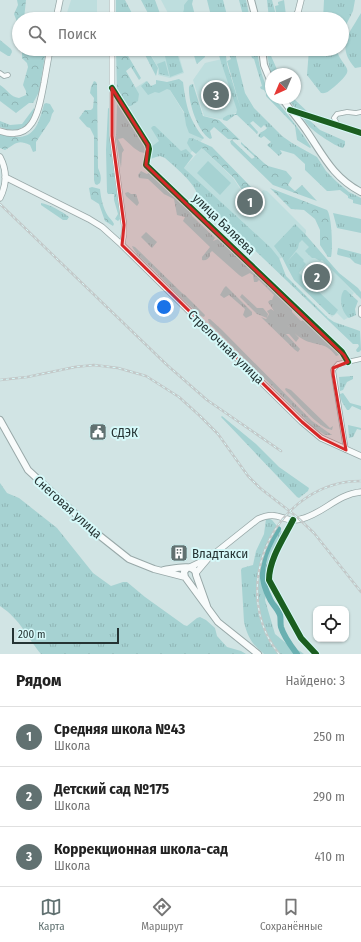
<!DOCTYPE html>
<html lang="ru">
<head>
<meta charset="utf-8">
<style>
  body { margin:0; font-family:"Fira Sans Condensed",sans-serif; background:#f2f2f2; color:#222 }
  .controls { position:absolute; right:12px; bottom:12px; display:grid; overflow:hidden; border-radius:8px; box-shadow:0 1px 3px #0004 }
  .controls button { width:36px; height:36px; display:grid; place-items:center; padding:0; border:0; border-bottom:1px solid #e0e0e0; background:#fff; color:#222; font:20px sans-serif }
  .compass { position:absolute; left:265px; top:68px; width:36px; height:36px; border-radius:50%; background:#fff; box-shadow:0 1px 3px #0004; rotate:224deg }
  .scale { position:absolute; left:12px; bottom:10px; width:107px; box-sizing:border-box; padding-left:4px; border:2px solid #253333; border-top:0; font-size:11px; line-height:14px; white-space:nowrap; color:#253333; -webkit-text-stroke:3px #d6f9f9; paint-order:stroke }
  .you { position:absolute; left:164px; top:307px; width:14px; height:14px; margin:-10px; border:3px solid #fff; border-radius:50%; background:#1a73e8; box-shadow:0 0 0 6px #1a73e833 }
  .badge { display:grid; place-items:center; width:26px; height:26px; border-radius:50%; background:#617171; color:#fff; font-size:13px; font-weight:700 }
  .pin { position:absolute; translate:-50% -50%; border:2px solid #fff; box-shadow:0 1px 4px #0006 }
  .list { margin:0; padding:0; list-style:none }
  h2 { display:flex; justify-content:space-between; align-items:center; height:52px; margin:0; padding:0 16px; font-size:17px }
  h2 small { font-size:13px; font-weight:400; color:#767676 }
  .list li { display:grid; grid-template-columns:26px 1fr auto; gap:12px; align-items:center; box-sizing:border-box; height:60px; padding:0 16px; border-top:1px solid #e0e0e0 }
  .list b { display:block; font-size:15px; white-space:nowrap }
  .list p { margin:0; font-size:13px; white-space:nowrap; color:#767676 }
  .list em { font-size:13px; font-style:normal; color:#767676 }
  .icon { flex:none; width:22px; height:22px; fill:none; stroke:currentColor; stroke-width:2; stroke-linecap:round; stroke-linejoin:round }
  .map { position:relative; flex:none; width:361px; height:654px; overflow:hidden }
  .search { position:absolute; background:#fff; box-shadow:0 1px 3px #0004; left:12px; right:12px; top:12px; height:44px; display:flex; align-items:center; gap:10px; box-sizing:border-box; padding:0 14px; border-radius:22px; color:#767676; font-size:15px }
  .sheet { height:232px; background:#fff }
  nav { display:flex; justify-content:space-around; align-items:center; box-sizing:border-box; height:56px; border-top:1px solid #e0e0e0; background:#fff; font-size:11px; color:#767676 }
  nav a { display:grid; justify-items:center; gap:2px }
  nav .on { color:#617171 }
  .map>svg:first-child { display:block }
  .built { fill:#bedede }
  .grass { fill:url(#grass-tufts) }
  .forest { fill:url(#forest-crowns) }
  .pitch { fill:#a6d2d2 }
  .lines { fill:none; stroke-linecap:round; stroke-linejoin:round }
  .river { stroke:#69b0b1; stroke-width:6 }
  .minor-casing { stroke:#98a8a8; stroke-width:5.5 }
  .tertiary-casing { stroke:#98a8a8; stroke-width:6 }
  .secondary-casing { stroke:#98a8a8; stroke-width:7 }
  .primary-casing { stroke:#98a8a8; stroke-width:8 }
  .minor { stroke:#f8fbfb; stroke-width:4 }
  .tertiary { stroke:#f8fbfb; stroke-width:5 }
  .secondary { stroke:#f8fbfb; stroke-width:5.5 }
  .primary { stroke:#f8fbfb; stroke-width:6 }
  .rail-casing { stroke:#c3c8c8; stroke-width:2.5 }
  .rail { stroke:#d6f9f9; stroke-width:1; stroke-dasharray:3; stroke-linecap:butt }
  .cycleway-casing { stroke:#d6f9f9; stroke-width:8 }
  .cycleway { stroke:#1b5e20; stroke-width:6 }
  .marked { fill:#d62828; fill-opacity:0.2; stroke:#d62828; stroke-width:3; stroke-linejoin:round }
  .labels { text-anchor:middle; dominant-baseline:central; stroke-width:4; stroke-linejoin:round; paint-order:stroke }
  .street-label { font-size:13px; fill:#253333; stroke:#d6f9f9 }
  .poi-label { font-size:13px; fill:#253333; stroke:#d6f9f9; text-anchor:start }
</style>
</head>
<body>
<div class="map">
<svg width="361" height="654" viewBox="0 0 361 654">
  <defs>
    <pattern id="grass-tufts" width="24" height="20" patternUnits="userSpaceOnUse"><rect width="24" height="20" fill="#a6d2d2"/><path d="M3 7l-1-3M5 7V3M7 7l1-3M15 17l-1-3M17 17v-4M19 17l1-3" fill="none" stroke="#8fb5b5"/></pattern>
    <pattern id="forest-crowns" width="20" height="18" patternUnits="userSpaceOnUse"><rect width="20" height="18" fill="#a6d2d2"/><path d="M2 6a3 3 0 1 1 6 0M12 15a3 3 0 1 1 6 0" fill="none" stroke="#8fb5b5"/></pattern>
  </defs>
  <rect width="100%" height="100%" fill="#d1e4e4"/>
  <path class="built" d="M 71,0 L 97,0 L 97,19 L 65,19 Z
    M 161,0 L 191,0 L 187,11 L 183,13 L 169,15 Z
    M 148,49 L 177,49 L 184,73 L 170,78 L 158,75 L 158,68 Z
    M 222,59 L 238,111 L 236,113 L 233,114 L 233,116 L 225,120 L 204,116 L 193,80 L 205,63 Z
    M 146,81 L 149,88 L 160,81 L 165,82 L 193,128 L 203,139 L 178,167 L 161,154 L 152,159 L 146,157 L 143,152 L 119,132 L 118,99 Z
    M 202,148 L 233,178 L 245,196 L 247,194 L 259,195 L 263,190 L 267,191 L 306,230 L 306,233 L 302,237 L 354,293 L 351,296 L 351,316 L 344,320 L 337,313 L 332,317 L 294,279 L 283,257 L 275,261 L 223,212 L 227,208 L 184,168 Z"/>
  <path class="grass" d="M 116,0 L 125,0 L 135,19 L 116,19 Z
    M 141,0 L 155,0 L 162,19 L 151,19 Z
    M 188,0 L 193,0 L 192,4 L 196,19 L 192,19 L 190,15 L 183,13 L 184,9 L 184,5 Z
    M 207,0 L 223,0 L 228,19 L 217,19 L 215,15 L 210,12 Z
    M 239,0 L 246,0 L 250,19 L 244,19 Z
    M 267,0 L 272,0 L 277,19 L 269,19 Z
    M 284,0 L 286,15 L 289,18 L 285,19 L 284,16 L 284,19 L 277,19 L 275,6 L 279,5 L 278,4 L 278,2 Z
    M 324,0 L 355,0 L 353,11 L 342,33 L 342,19 L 323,19 Z
    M 361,13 L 361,67 L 355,68 C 336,46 349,34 361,13 Z
    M 142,49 L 147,49 L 158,68 L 156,76 Z
    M 192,49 L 204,49 L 205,57 L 197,64 L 196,62 Z
    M 220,49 L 234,49 L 245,93 L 254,108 L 282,136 L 292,143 L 317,157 L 326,171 L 337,182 L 349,192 L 361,198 L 361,205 L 353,203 L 353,200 L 348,198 L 348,196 L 340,190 L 330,191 L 327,191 L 305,170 L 305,164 L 294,154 L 280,150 L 282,153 L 279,156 L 267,145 L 271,142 L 264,136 L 261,138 L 258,136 C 260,131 264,132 267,128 L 264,125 L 261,128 L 253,121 L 250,123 L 258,132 L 257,134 L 237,115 L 235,115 L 227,121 L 223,120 L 223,118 L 228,115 L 236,114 L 237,110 L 220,59 L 219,55 L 221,53 L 226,56 L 227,64 L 241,110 L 227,61 L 231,59 L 228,53 Z
    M 251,49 L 257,49 C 258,60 261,73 265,83 C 267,89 271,92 271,98 L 274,98 C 288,114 300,130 311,147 L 310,148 L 297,140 L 295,126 L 266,96 L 266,93 L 264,90 L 261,89 L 260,87 L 262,86 L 254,59 L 252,58 L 250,52 Z
    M 266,49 L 268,49 L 279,74 L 271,75 Z
    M 309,49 L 336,49 C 344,72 358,66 334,87 C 330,90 327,94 321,93 L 307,75 Z
    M 177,53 L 183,72 L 170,77 L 165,56 Z
    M 165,61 L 169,76 L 159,74 L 159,69 L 157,64 Z
    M 179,79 L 183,82 C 186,106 189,120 204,138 L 203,139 L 189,133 L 186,125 L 184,112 L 170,90 L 167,89 L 159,93 L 155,92 L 148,95 L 141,86 L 147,81 L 151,86 L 156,84 L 156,80 L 167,82 Z
    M 287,98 L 293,98 L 311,115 L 314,114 L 318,118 L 296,109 Z
    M 118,103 L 147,149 L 145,153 L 140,152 L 134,148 L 123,138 L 118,139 L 124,150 L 122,153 L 121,168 L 116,139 L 117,105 Z
    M 34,108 C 35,119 25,130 13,130 C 9,130 4,128 0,127 L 0,121 L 10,125 L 22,124 Z
    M 108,108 L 110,109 L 112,159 L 120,219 L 118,221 L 115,219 L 118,214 L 114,200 L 114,194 L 108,194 L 107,192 L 106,150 Z
    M 302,116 L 305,116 L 320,130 L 345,141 L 345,145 L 343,148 C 338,148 316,133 312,129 C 308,126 304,120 302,116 Z
    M 153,126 L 155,126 L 181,151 L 186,149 L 193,156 L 184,168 L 271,248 L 279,258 L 286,276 L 328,318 L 334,322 L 360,331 L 361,350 L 359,352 L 357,352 L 356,350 L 359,346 L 358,344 L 353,344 L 197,195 C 197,185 173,165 165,158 L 160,156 L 152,158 L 151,157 L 151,147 L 159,141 L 151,128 Z
    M 141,171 L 147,174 L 150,172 L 191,212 L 192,216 L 215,238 L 213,241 L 218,239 L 223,241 L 278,294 L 279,296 L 292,310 L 292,312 L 301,321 L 305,320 L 334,348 L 339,355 L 336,356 C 325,340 314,347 301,338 C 295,335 291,329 287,325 L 299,338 L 296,342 L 289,334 L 286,334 L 300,349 L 298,352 L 295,350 L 261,317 L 266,319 L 267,318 L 257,314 L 240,297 L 242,294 L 257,308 L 263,308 L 268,314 L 267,318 L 269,314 L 267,311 L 271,309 L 274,311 L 268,302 L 270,300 L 272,300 L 274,295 L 259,280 L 257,282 L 254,282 L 253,275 L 250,273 L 242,277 L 239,275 L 212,251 L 210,253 L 210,256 C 208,259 206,261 202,260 L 202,257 L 210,247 L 183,221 L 185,217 L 177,215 L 174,199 L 164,194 L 148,179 L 139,178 L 138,175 Z
    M 128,192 L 131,194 L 136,194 L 139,203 L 137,206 L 126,196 L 125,193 Z
    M 41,203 C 49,204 63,212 69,217 L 67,220 L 63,220 L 41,205 Z
    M 333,213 L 361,219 L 361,233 L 337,228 Z
    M 295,224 L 305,234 L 339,273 L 358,288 L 361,292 L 361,299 L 322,260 L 320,261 L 315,258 L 312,258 L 305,251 L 309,247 L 302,240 L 299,243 L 298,248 L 287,262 L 296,252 L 304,260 L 303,261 L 306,264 L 299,273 L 338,310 L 334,315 L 329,314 L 294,280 L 287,267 L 282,257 L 274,246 Z
    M 146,232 L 157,242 L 152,248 L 141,237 Z
    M 132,246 L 135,247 L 182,293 L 185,295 L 205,315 L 204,317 L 201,316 C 184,301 168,285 153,269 C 146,263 135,254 132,246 Z
    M 338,248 L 361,254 L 361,265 L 355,263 L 350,258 L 338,255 L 337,254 Z
    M 226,286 L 252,312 L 252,315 L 246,318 L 243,315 L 245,309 L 229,295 L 224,298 L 220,295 L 224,288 Z
    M 344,290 L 346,290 L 358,301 L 355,309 L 356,315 L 349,318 C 342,313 338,298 344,290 Z
    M 208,319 L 210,319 L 222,330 L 312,421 L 332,435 L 325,435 L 313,427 L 209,323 Z
    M 353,376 L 353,379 L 347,382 L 343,390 L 340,391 L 339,377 Z
    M 286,388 L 291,390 L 330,428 L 333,426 L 332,430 C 318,428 297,401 286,391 L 285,389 Z
    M 343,393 L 350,403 L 361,406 L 361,410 L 352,406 L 349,410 L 347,410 L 342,402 L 340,396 L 340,394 Z
    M 222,416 L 256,444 L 279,467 L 309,488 L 308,491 L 299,498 L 297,497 L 221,417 Z
    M 348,425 L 361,428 L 361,430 L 357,429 L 353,437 L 349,438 Z
    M 0,483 L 7,493 L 19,498 L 57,528 L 93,573 L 111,586 L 123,582 L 127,582 L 145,597 L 184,625 L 187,626 L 197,618 L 200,617 L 206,620 L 215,628 L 217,636 L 227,647 L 241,651 L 246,654 L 41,654 C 26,636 21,620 0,606 Z
    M 268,518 L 272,520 L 282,532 L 271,553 L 265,574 L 266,581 L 268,587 L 265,600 L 275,634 L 293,649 L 300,651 L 304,654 L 264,654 C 252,644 248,638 244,622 L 241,570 L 242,568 L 253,565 L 256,551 L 264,534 L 266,519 Z"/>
  <path class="forest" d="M 17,0 L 26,0 L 24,19 L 19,19 L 19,24 L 17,22 L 14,14 L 18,5 Z
    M 0,40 L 11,49 L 12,52 L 10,56 L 8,56 L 0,51 Z
    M 22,49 L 36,49 L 38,52 L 42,53 L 44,49 L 46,49 L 39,92 L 33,103 L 29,103 L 16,113 L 0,101 L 0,85 C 8,90 10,97 19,98 L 26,95 L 26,91 L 23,85 L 28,67 L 27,63 L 22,58 Z
    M 116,49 L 124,49 L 141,78 L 139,80 L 131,67 L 126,71 L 139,94 L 138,101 L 131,106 L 128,106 L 117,89 Z
    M 94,81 L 96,82 L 97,84 L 98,168 C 100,173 102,177 100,183 L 97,185 L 95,184 L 94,180 L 94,136 L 90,128 L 87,127 L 79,118 L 85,110 L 91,110 L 93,108 L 94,98 L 90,93 L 91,87 Z
    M 193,84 L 203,116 L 219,120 L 240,140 L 228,139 L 214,127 L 210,131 L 212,138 L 210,139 C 197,131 188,101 189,87 L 190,85 Z
    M 46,103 L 50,104 L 54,111 L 52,114 L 50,121 L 36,142 L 36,151 L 33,152 L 30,145 C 17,139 16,144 5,150 L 0,148 L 0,134 C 30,143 37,132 44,104 Z
    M 189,138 L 192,138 L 212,147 L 254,190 L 255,194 L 244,193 L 234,178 L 202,148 L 196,154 L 191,150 L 187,143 Z
    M 232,140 L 252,159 L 255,157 L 241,144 L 241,142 L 264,163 L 268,166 L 286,171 L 292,178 L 288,185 L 295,191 L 302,185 L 317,201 L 273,185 L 231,144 L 230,141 Z
    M 92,187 L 100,189 C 101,199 103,208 108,216 C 110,219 113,221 114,224 L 113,226 L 105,221 L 99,204 L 91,199 L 89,188 Z
    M 270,188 L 327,210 C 332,216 333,250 331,257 L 328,257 L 320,245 L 320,230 L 315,219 L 304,210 L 291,209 Z"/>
  <path class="pitch" d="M 208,161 L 231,183 L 220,195 L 197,173 Z"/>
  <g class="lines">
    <path class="river" d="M 278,529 C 263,553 256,572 270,599 C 272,604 278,609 280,615 C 281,618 280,623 281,627 C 284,637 291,646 297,654"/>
    <defs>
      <path id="minor" d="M 0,73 L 4,76 L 8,75
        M 112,88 L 148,145 L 149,149 L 146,165 L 342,352 L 348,362
        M 291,110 L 361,133
        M 338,125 L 334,118 L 337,114 L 347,112 L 356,113 L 361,112
        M 361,308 L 361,315
        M 346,450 L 333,370 L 338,364 L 361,359
        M 293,520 C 284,538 269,559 269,580 L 301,638 L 316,654"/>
      <path id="tertiary" d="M 112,19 L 112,0
        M 112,49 L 112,136 L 124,225 L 124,234 L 122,245"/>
      <path id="secondary" d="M 56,19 L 60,0
        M 293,19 L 298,12 L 301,0
        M 0,131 C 35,143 39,108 44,83 C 46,72 48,60 50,49
        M 0,157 C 7,170 7,184 0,198
        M 5,177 L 89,219 L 102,227 L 122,245 L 302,422 L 321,438 L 361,456
        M 190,567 L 209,558 L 258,519 C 279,509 284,524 301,519 C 323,514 337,494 361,492
        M 196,573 L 207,560"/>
      <path id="primary" d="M 251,0 L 256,19
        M 262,49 L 264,65 L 271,82
        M 282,98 C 290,110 300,121 308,133 C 324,157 334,178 361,192
        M 0,420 L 28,470 L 95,532 L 129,559 L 154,569 L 185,577
        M 187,568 L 184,572 L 185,577 L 218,622 L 258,654
        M 164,570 C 173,569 196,562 196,575 L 207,606"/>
    </defs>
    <use href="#minor" class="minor-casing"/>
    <use href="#tertiary" class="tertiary-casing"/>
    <use href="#secondary" class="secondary-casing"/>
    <use href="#primary" class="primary-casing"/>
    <use href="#minor" class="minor"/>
    <use href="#tertiary" class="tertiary"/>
    <use href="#secondary" class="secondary"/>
    <use href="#primary" class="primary"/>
    <defs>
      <path id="rail" d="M 0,204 L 167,365 L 207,400 L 281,451
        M 0,380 L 27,377 L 75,367 L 94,365 L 118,368 L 146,376 L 179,397 L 200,416 L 218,434 L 248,476 L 260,488 L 297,517 L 314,533 L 361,592
        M 279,654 C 240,606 256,531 306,498 C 322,487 342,481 361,481"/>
    </defs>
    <use href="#rail" class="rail-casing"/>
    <use href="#rail" class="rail"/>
    <defs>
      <path id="cycleway" d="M 112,88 L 148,145 L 149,149 L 146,165 L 342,352 L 348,362
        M 290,110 L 361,133
        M 293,520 C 284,538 269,559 269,580 L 301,638 L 316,654"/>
    </defs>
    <use href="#cycleway" class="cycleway-casing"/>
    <use href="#cycleway" class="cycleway"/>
  </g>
  <path class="marked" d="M 112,88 L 148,145 L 146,165 L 344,355 L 348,362 L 333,368 L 333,374 L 346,450 L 321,438 L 302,422 L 122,245 L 124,225 L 112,136 Z"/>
  <defs>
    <symbol id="civic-square" viewBox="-11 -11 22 22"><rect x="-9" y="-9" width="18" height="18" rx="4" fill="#617171" stroke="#d6f9f9"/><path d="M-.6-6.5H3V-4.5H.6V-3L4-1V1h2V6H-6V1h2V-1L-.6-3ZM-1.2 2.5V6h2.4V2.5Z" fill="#fff"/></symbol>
    <symbol id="building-square" viewBox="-11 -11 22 22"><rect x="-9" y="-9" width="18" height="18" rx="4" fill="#617171" stroke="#d6f9f9"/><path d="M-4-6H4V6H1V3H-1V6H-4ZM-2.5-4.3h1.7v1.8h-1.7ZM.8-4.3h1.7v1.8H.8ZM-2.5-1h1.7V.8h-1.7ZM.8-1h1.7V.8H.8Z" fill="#fff"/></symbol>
  </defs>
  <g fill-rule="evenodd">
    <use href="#civic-square" x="88" y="422" width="20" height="20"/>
    <use href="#building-square" x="169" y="543" width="20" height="20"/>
  </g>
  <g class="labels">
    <g class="street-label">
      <text transform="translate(224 224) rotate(44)">улица Баляева</text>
      <text transform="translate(226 347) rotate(44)">Стрелочная улица</text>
      <text transform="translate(68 507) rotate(42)">Снеговая улица</text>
    </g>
    <g class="poi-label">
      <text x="111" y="432">СДЭК</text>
      <text x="192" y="553">Владтакси</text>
    </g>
  </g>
</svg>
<div class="controls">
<button><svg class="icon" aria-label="locate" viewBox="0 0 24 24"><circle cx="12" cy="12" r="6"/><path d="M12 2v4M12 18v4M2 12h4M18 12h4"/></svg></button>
</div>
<svg class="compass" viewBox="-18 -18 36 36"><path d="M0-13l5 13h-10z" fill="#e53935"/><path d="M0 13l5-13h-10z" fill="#767676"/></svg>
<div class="scale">200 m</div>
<div class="you"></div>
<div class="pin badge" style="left:250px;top:202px">1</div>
<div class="pin badge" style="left:317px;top:277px">2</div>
<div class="pin badge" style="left:216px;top:95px">3</div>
<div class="search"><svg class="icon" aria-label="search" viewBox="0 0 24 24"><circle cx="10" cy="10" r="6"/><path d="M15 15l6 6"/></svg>Поиск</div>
</div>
<section class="sheet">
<h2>Рядом<small>Найдено: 3</small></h2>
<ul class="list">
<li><span class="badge">1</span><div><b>Средняя школа №43</b><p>Школа</p></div><em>250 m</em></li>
<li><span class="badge">2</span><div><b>Детский сад №175</b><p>Школа</p></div><em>290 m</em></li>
<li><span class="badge">3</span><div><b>Коррекционная школа-сад</b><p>Школа</p></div><em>410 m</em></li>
</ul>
</section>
<nav>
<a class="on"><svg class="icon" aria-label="map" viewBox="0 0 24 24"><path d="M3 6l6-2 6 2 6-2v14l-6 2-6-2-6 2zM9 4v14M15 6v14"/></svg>Карта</a>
<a><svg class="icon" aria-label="directions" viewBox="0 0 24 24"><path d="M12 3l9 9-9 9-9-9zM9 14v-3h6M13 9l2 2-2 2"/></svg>Маршрут</a>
<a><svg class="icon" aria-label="saved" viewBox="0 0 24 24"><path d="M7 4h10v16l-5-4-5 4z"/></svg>Сохранённые</a>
</nav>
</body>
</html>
